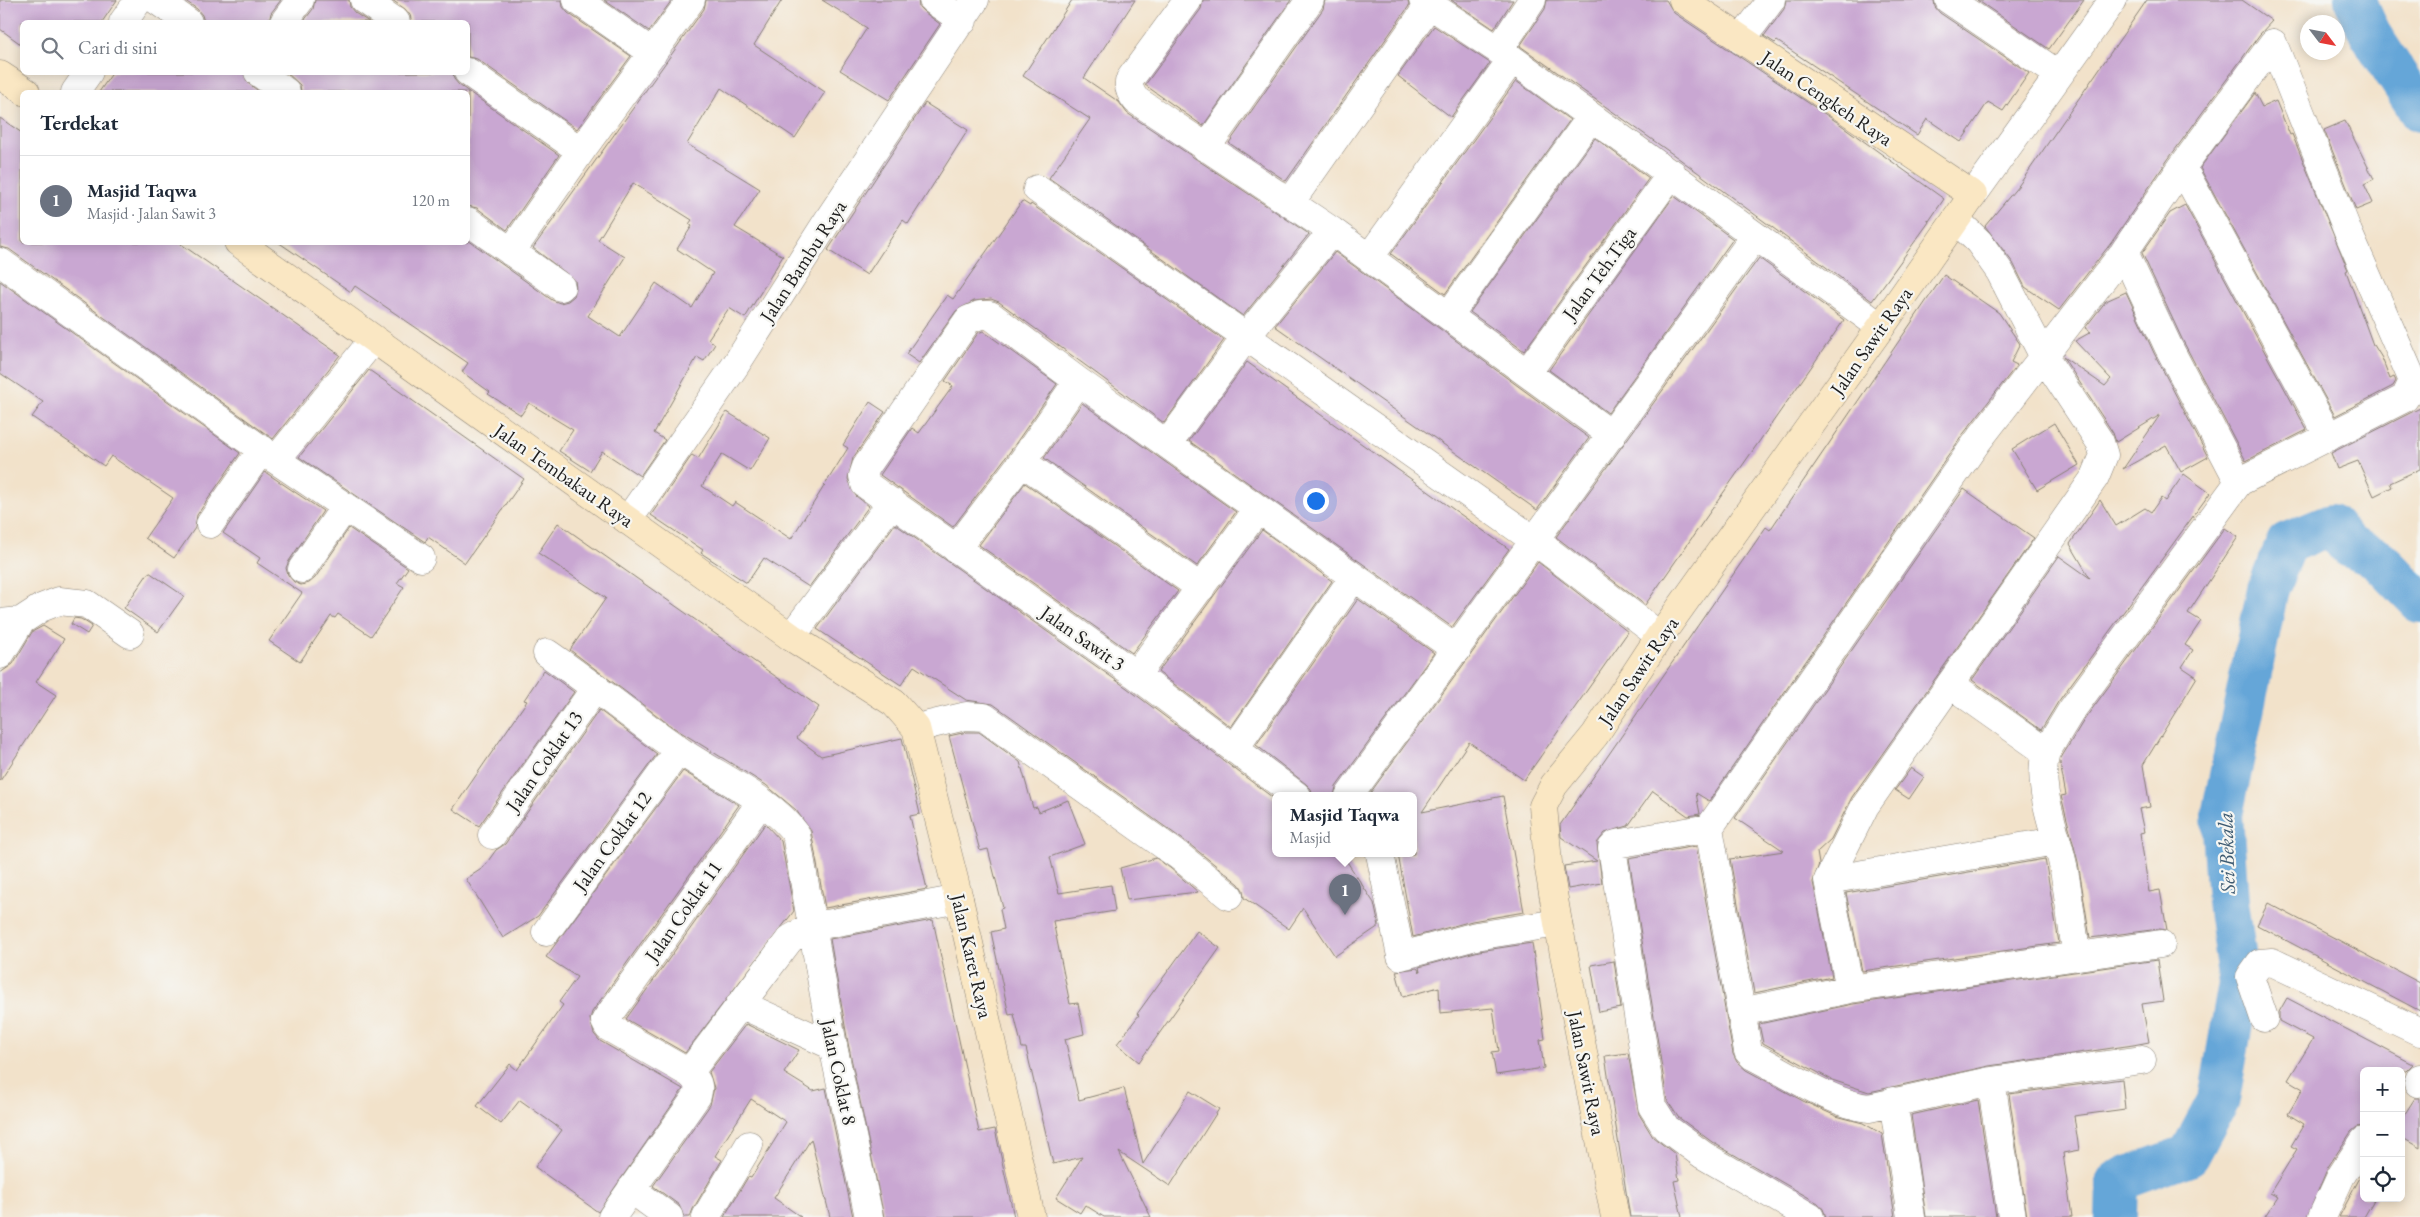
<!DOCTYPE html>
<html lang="id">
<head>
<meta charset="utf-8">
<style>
  body { margin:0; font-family:"EB Garamond",serif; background:#f6f6f7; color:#1f2937 }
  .controls { position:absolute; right:15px; bottom:15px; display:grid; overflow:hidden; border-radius:8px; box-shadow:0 2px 12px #0003 }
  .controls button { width:45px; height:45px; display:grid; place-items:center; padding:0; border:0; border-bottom:1px solid #e0e1e3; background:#fff; color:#1f2937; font:25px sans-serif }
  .compass { position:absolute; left:2300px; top:15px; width:45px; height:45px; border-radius:50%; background:#fff; box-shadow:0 2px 12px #0003; rotate:122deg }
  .you { position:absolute; left:1315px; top:500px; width:18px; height:18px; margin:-12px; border:4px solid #fff; border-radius:50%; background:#1a73e8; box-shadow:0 0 0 8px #1a73e833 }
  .badge { display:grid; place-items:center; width:32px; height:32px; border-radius:50%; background:#0f766e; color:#fff; font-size:16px; font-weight:700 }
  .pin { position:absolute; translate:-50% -41px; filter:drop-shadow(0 1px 2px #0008) }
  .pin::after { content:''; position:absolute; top:26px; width:18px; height:15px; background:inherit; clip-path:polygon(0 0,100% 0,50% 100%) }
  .popup { position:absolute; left:1272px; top:792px; width:145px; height:65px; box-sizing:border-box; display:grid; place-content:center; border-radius:8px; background:#fff; filter:drop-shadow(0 1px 4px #0005); font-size:16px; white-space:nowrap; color:#747a83 }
  .popup b { font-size:19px; color:#1f2937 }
  .popup::after { content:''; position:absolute; left:50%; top:100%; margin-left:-10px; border:10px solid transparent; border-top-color:#fff }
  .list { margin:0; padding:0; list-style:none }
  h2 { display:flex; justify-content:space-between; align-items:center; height:65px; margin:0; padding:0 20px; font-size:21px }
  h2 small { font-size:16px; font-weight:400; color:#747a83 }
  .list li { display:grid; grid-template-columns:32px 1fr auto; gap:15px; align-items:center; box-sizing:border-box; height:90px; padding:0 20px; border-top:1px solid #e0e1e3 }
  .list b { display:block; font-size:19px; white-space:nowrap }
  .list p { margin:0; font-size:16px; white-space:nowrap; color:#747a83 }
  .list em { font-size:16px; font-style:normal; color:#747a83 }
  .icon { flex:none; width:28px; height:28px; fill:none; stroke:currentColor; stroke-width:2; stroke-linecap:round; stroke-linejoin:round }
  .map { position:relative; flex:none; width:2420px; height:1217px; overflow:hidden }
  .search { position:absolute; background:#fff; box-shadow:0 2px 12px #0003; left:20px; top:20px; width:450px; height:55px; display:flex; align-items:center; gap:12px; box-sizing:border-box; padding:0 18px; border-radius:8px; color:#747a83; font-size:19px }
  .panel { position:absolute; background:#fff; box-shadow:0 2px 12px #0003; left:20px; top:90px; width:450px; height:155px; border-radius:8px }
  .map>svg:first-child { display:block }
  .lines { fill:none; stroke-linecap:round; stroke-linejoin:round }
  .river { stroke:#65a6d8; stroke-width:42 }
  .building { fill:#c9a7d2; fill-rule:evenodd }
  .street-casing { stroke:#877f73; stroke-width:29 }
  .secondary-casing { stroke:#877f73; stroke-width:29 }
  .street { stroke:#fff; stroke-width:28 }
  .secondary { stroke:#fae7c3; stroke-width:28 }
  .labels { text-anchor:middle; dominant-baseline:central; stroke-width:4.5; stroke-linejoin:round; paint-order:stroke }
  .street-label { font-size:20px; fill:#1c1c1c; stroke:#f6f6f2 }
  .water-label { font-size:21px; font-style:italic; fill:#3d5a71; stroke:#f6f6f2 }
</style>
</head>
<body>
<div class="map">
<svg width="2420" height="1217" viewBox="0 0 2420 1217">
  <rect width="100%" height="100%" fill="#f6f6f2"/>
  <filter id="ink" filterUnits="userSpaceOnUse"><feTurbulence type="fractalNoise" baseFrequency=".02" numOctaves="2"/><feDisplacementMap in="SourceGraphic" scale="10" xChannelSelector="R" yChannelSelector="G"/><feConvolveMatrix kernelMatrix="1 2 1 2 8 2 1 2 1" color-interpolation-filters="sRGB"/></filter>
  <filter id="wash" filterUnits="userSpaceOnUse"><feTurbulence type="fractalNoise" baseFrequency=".0096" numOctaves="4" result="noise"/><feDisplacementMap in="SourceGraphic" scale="20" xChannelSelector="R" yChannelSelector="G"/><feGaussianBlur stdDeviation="1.12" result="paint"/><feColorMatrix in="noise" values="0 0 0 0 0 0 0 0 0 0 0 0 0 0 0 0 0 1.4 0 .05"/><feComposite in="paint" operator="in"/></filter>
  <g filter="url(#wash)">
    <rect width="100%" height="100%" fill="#f2e2ca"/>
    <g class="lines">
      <path class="river" d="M 2355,0 L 2370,34 L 2420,111
        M 2116,1217 L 2117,1181 L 2189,1155 L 2219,1099 L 2239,983 L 2228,902 L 2222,815 L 2268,589 L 2287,543 L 2331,525 L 2348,546 L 2377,558 L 2420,602"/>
    </g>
    <g id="blocks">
      <path class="building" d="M 0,0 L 117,0 L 102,22 L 22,22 L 22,45 L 0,29 Z
        M 184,0 L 281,0 L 271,13 L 269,22 L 204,22 L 202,15 L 197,9 Z
        M 315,0 L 349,0 L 350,7 L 355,13 L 369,22 L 303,22 L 313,9 Z
        M 392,0 L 562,0 L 563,7 L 568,13 L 631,56 L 577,129 L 477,59 L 468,57 L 468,22 L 412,22 L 410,15 L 405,9 Z
        M 604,0 L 672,0 L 649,31 Z
        M 706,0 L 782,0 L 754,45 L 825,92 L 795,138 L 721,88 L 687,144 L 760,189 L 735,227 L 783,256 L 745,318 L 729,308 L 708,339 L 715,344 L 704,361 L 697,357 L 654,433 L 665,440 L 640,476 L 602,451 L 590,471 L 559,451 L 573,430 L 529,403 L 521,415 L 488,394 L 490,392 L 462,372 L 468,363 L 355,286 L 351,292 L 278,242 L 468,242 L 468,240 L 552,300 L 560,303 L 568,301 L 574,296 L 576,289 L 575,280 L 533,248 L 704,9 ZM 633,183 L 692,220 L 689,224 L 692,226 L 677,249 L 713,273 L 692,308 L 656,283 L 620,337 L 588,316 L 625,257 L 598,240 Z
        M 822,0 L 918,0 L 919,7 L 924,12 L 940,24 L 889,100 L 840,70 L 867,28 Z
        M 1072,0 L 1135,0 L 1084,78 L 1119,102 L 1127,113 L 1309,234 L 1243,316 L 1049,178 L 1090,119 L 1023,76 Z
        M 1203,0 L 1291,0 L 1203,126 L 1145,85 L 1201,9 Z
        M 1325,0 L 1408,0 L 1409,6 L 1286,181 L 1229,143 L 1323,9 Z
        M 1451,0 L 1513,0 L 1494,29 Z
        M 1547,0 L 1666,0 L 1674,13 L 1837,122 L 1944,199 L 1929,221 L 1927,219 L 1929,222 L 1872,301 L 1681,160 L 1520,46 L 1545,9 Z
        M 1786,0 L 1934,0 L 1935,7 L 1940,13 L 2029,73 L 2003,111 L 1988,102 L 1961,142 L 1927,119 L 1917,135 L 1777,41 L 1775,43 L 1764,36 L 1784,9 Z
        M 1977,0 L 2084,0 L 2049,49 Z
        M 2147,0 L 2242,0 L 2272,21 L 2260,34 L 2169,158 L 2111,243 L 2059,310 L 2025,287 L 2013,263 L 1985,226 L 2019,185 Z
        M 1434,26 L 1490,63 L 1451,117 L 1398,76 Z
        M 113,72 L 243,72 L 249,84 L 260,92 L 99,92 Z
        M 286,72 L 453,72 L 454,79 L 459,85 L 559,155 L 507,230 L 477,208 L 468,206 L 468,92 L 301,92 L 300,85 Z
        M 1516,81 L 1570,120 L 1445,294 L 1391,254 Z
        M 2255,93 L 2262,107 L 2276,101 L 2290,135 L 2292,134 L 2348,270 L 2346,271 L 2373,345 L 2374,345 L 2382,358 L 2390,379 L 2394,377 L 2396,381 L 2393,386 L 2335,416 L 2200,168 Z
        M 925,103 L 968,130 L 908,224 L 903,220 L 867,275 L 828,250 Z
        M 0,118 L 22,133 L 22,242 L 178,242 L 340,355 L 273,439 L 9,249 L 0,247 Z
        M 2345,121 L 2374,179 L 2364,184 L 2373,203 L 2356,210 L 2324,130 Z
        M 1595,138 L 1649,178 L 1524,351 L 1470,312 Z
        M 1674,196 L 1733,239 L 1608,413 L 1549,370 Z
        M 1022,201 L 1030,206 L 1031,204 L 1224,340 L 1164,423 L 999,302 L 991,299 L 974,301 L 956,311 L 919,363 L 906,354 L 947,295 L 953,299 Z
        M 2185,205 L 2307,430 L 2246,461 L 2182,339 L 2142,253 L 2170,213 Z
        M 1335,252 L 1589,438 L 1537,510 L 1275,326 Z
        M 1759,258 L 1844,320 L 1645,605 L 1556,537 Z
        M 1944,275 L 1999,313 L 2020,344 L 2011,362 L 2017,365 L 1964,433 L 1709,801 L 1696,793 L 1700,814 L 1688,816 L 1653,791 L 1628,826 L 1605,833 L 1597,843 L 1602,883 L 1568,889 L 1564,866 L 1597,861 L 1561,837 L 1560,825 L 1766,527 L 1770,530 Z
        M 0,281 L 240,453 L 197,515 L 195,528 L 174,558 L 145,538 L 173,498 L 111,456 L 104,466 L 32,417 L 43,402 L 0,373 Z
        M 2126,292 L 2154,353 L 2208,457 L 2181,472 L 2166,445 L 2123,469 L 2160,415 L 2116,442 L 2113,433 L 2063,357 L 2105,386 L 2111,379 L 2075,341 L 2091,332 L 2085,328 L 2106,301 Z
        M 983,331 L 1057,384 L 1009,453 L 953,527 L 880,475 L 912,428 L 919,433 L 953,386 L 945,381 L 978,333 Z
        M 1247,362 L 1509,549 L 1452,627 L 1189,441 Z
        M 369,370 L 524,479 L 465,563 L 428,537 L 425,542 L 299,457 Z
        M 870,402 L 885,412 L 853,458 L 848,479 L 856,496 L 869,506 L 809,587 L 764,558 L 747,583 L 701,553 L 703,550 L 651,515 L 692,455 L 698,459 L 727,412 L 770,438 L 750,471 L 722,454 L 702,486 L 732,506 L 735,502 L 791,539 L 848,448 L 843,445 Z
        M 1082,403 L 1236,512 L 1197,566 L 1044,458 Z
        M 2420,408 L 2420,469 L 2390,483 L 2392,487 L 2374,496 L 2358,461 L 2337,469 L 2331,453 Z
        M 2054,423 L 2079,465 L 2037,490 L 2012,449 Z
        M 265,472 L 323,511 L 289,561 L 286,568 L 288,575 L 294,582 L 301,585 L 309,583 L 315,578 L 349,528 L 408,568 L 397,583 L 404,587 L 371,636 L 338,614 L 335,618 L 331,616 L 300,662 L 269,641 L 302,593 L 257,563 L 260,558 L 223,533 Z
        M 2184,474 L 2210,493 L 2058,702 L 2041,730 L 1972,680 L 2059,556 L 2090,578 L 2070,544 L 2100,500 L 2116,526 L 2145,508 L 2151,512 L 2161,498 L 2165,501 Z
        M 1025,483 L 1178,591 L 1132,653 L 979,545 Z
        M 1964,489 L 2034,538 L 1852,797 L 1831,839 L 1817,852 L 1819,864 L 1813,882 L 1832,977 L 1754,993 L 1730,859 L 1784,851 L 1735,818 Z
        M 558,523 L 819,707 L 797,738 L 821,756 L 902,738 L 920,814 L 910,816 L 927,889 L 825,908 L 811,831 L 796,810 L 766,785 L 671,726 L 570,650 L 606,598 L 538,553 Z
        M 895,524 L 1127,688 L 1276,800 L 1276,854 L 1342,854 L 1374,903 L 1379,926 L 1335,956 L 1303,908 L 1289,929 L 1244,898 L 1243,890 L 1239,884 L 1189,844 L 993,704 L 966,700 L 914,666 L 901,685 L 817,629 Z
        M 2225,528 L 2238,537 L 2188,613 L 2201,621 L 2185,645 L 2193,650 L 2182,667 L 2197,677 L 2143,765 L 2150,807 L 2139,809 L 2144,832 L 2140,833 L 2149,892 L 2160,890 L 2167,930 L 2159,929 L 2090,938 L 2078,862 L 2061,796 L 2066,795 L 2060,763 L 2061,758 L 2084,720 Z
        M 1262,530 L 1332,581 L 1231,727 L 1158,672 Z
        M 1538,562 L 1628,632 L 1524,780 L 1469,742 L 1422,812 L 1503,796 L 1524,912 L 1472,921 L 1413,937 L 1398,854 L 1414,854 L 1414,796 L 1368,796 Z
        M 149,572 L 184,596 L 158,632 L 124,608 Z
        M 1358,599 L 1434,653 L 1336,787 L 1334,796 L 1312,796 L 1311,789 L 1306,784 L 1256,745 Z
        M 74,618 L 81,619 L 92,626 L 87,634 L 71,624 Z
        M 43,626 L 64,639 L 36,682 L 56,695 L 0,781 L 0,673 L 13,664 L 32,632 Z
        M 544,670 L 574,692 L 479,826 L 453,809 L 527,701 L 524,700 Z
        M 599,710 L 657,754 L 538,916 L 503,938 L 466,879 L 483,868 L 496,850 L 505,844 Z
        M 967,732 L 979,732 L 1020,762 L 1033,808 L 1037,807 L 1039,812 L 1068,800 L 1085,844 L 1050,857 L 1059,893 L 1111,885 L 1115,911 L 1053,921 L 1070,1004 L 1078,1003 L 1084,1034 L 1065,1039 L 1079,1100 L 1124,1088 L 1143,1164 L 1190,1091 L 1219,1109 L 1170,1186 L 1119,1152 L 1151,1217 L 1104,1217 L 1085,1205 L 1080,1213 L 1056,1198 L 1082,1157 L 1053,1164 L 1026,1048 L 1022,1048 L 1014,1014 L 1009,1015 L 991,932 L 1004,929 L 1000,909 L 1003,908 L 988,849 L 980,851 L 949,736 Z
        M 1911,768 L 1924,777 L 1909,799 L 1895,790 Z
        M 683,771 L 739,805 L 592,1012 L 590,1019 L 594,1034 L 600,1041 L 683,1089 L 598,1212 L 535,1167 L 562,1130 L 520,1100 L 501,1124 L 477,1106 L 510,1064 L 517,1070 L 563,1005 L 559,1002 L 577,977 L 546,957 Z
        M 765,824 L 781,841 L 794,911 L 685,1053 L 626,1019 Z
        M 1696,846 L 1733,1054 L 1737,1062 L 1746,1070 L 1803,1101 L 1836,1116 L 1863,1123 L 1882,1134 L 1895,1217 L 1826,1217 L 1823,1209 L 1818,1203 L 1712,1142 L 1678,1117 L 1667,1100 L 1629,858 Z
        M 1156,858 L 1170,868 L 1198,892 L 1127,900 L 1120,868 Z
        M 2045,859 L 2059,943 L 1862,971 L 1846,893 Z
        M 2268,903 L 2420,983 L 2420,1011 L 2257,925 Z
        M 933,920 L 979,1132 L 995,1129 L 1014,1217 L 884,1217 L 848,1043 L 830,939 Z
        M 1197,931 L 1220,948 L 1139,1062 L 1117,1044 L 1139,1015 L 1137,1014 Z
        M 1532,943 L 1545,1039 L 1540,1040 L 1544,1068 L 1496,1075 L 1492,1052 L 1499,1051 L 1493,1008 L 1440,1013 L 1439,987 L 1403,997 L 1396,971 L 1417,968 L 1420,972 L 1419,967 L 1479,951 Z
        M 2157,960 L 2163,1001 L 2142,1004 L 2149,1042 L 2133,1045 L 1989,1066 L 1869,1092 L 1832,1080 L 1763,1043 L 1759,1024 L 1853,1004 Z
        M 1614,961 L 1621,1008 L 1599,1012 L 1591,965 Z
        M 2287,998 L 2413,1064 L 2406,1071 L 2364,1071 L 2364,1126 L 2357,1127 L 2351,1132 L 2328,1167 L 2307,1217 L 2265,1217 L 2278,1197 L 2270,1193 L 2297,1149 L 2291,1146 L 2304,1124 L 2288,1114 L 2303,1089 L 2288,1080 L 2313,1039 L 2279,1021 L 2279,1012 Z
        M 746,1024 L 799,1050 L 784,1073 L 813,1091 L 826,1088 L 853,1217 L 830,1217 L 811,1139 L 774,1198 L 801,1217 L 724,1217 L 748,1177 L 751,1178 L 786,1122 L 751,1099 L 715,1156 L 722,1160 L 693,1209 L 690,1217 L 684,1217 L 679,1205 L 653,1186 L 710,1105 L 714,1088 L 709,1072 Z
        M 1628,1053 L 1639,1114 L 1653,1137 L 1675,1154 L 1679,1180 L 1674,1181 L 1682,1217 L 1630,1217 L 1605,1056 Z
        M 2122,1079 L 2125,1109 L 2074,1116 L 2079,1150 L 2063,1153 L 2072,1217 L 2027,1217 L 2009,1094 Z
        M 2415,1098 L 2420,1098 L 2420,1148 L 2401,1137 L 2401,1120 Z
        M 1978,1100 L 1996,1217 L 1926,1217 L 1911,1115 Z
        M 2364,1170 L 2364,1198 L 2375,1198 L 2364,1217 L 2339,1217 Z"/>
    </g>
  </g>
  <g filter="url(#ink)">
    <use href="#blocks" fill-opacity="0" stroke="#877f73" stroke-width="1"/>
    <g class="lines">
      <defs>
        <path id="street" d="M 156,0 L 188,22
          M 364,0 L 396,22
          M 577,0 L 653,53
          M 933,0 L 963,21
          M 1188,0 L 1130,79 C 1127,86 1131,94 1136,100 L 1332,231 L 1612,435
          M 1423,0 L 1512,59 L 1881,327
          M 1949,0 L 2058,74
          M 123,22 L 139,0
          M 284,22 L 300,0
          M 1741,40 L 1771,0
          M 1499,50 L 1532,0
          M 258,72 L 286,92
          M 468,72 L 581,151
          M 75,92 L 89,72
          M 1206,148 L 1310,0
          M 2182,167 L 2329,437
          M 1037,189 L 1534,540 L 1660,636
          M 1973,195 L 2113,0
          M 1290,203 L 1429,5
          M 468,221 L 561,287
          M 511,252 L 581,151 L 691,0
          M 2124,252 L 2168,346 L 2239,482
          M 1369,258 L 1512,59
          M 0,262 L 276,460 L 421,558
          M 1449,315 L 1591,117
          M 1527,373 L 1672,173
          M 1168,443 L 1246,337 L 1332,231
          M 276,460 L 373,340
          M 1022,462 L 1201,588
          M 628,520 L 735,366 L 830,217 L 975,0
          M 210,524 L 262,449
          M 956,549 L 1022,462 L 1078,381
          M 302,569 L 345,507
          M 0,623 L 21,621 L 41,608 L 59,601 L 87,604 L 130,634
          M 791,637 L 892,502
          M 547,653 C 592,684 634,719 679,750 C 716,776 770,798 796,834 L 833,1046 L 869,1217
          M 0,655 L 21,621
          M 1136,675 L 1258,509
          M 1950,684 L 2046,752 C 2036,789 2056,830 2063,865 C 2069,896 2072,927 2077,957
          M 916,728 L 966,716 L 984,717 L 1179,856 L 1229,896
          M 1235,748 L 1353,578
          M 2046,752 L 2071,711 L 2239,482 L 2405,398 L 2413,381 L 2348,232 L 2273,43
          M 1297,796 L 1136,675 L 865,484 L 863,476 L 866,467 L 968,320 L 980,315 L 990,315 L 1078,381 L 1457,650
          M 1349,796 L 1755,236
          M 1709,828 L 1616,844 L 1612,848 L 1652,1106 L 1666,1128 L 1703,1155 L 1810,1217
          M 492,835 L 596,687
          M 1380,854 L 1401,956 L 1476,936 L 1558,923
          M 1828,880 L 2056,841
          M 546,932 L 679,750
          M 1850,989 L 1828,880 L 1865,806 L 2095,477 L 2104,455 L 2100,442 L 2044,357 L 2000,272 L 1979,242 L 1956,220
          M 740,1004 L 833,1046
          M 1741,1012 L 1850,989 L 2161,944
          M 2264,1018 L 2250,977 L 2260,963 L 2272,962 L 2420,1032
          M 2142,1060 L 1991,1081 L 1869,1108 C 1834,1105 1785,1072 1753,1056 L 1748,1051 L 1709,828 L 1977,442 L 2124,252 L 2182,167 L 2273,43
          M 689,1073 L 608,1027 L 605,1021 L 761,802
          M 1991,1081 L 2012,1217
          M 2418,1083 L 2420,1078
          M 1893,1101 L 1911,1217
          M 631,1189 L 669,1217
          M 612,1217 L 697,1096 C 700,1085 698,1081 689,1073 L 790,939 L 811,927 L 959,899
          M 706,1217 L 749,1145
          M 2322,1217 L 2341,1176 L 2364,1141"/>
        <path id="secondary" d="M 0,75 L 26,92
          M 238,242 L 791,637 L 894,703 L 916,728 L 959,899 L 1031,1217
          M 1615,1217 L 1558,923 L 1548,863 L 1543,806 L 1554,785 L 1595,735 L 1660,636 L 1881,327 L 1973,195 L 1683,0"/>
      </defs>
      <use href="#street" class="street-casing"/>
      <use href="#secondary" class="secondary-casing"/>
      <use href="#street" class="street"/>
      <use href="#secondary" class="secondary"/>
    </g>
  </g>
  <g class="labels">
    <g class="street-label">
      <text transform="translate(1827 98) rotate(34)">Jalan Cengkeh Raya</text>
      <text transform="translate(803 261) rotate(-57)">Jalan Bambu Raya</text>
      <text transform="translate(1599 273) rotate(-54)">Jalan Teh.Tiga</text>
      <text transform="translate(1871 341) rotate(-55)">Jalan Sawit Raya</text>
      <text transform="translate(564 475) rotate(35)">Jalan Tembakau Raya</text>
      <text transform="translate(1083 638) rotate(35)">Jalan Sawit 3</text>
      <text transform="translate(1638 671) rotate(-56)">Jalan Sawit Raya</text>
      <text transform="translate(544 761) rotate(-55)">Jalan Coklat 13</text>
      <text transform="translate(612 841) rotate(-54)">Jalan Coklat 12</text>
      <text transform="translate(683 911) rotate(-55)">Jalan Coklat 11</text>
      <text transform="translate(972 956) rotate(77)">Jalan Karet Raya</text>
      <text transform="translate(839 1072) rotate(78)">Jalan Coklat 8</text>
      <text transform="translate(1587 1073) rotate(79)">Jalan Sawit Raya</text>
    </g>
    <g class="water-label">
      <text transform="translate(2226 853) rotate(-92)">Sei Bekala</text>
    </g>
  </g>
</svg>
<div class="controls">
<button>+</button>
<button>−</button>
<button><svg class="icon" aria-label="locate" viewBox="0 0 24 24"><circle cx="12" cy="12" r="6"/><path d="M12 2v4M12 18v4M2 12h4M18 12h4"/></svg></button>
</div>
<svg class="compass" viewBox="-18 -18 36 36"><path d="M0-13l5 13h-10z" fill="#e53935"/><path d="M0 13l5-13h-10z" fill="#747a83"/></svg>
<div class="you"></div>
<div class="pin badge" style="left:1345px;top:915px;background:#6b7280">1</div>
<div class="popup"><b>Masjid Taqwa</b>Masjid</div>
<div class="search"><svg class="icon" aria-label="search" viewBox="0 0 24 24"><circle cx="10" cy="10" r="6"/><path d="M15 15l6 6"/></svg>Cari di sini</div>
<section class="panel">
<h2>Terdekat<small></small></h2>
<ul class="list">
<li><span class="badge" style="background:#6b7280">1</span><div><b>Masjid Taqwa</b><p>Masjid · Jalan Sawit 3</p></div><em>120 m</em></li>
</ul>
</section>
</div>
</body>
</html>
